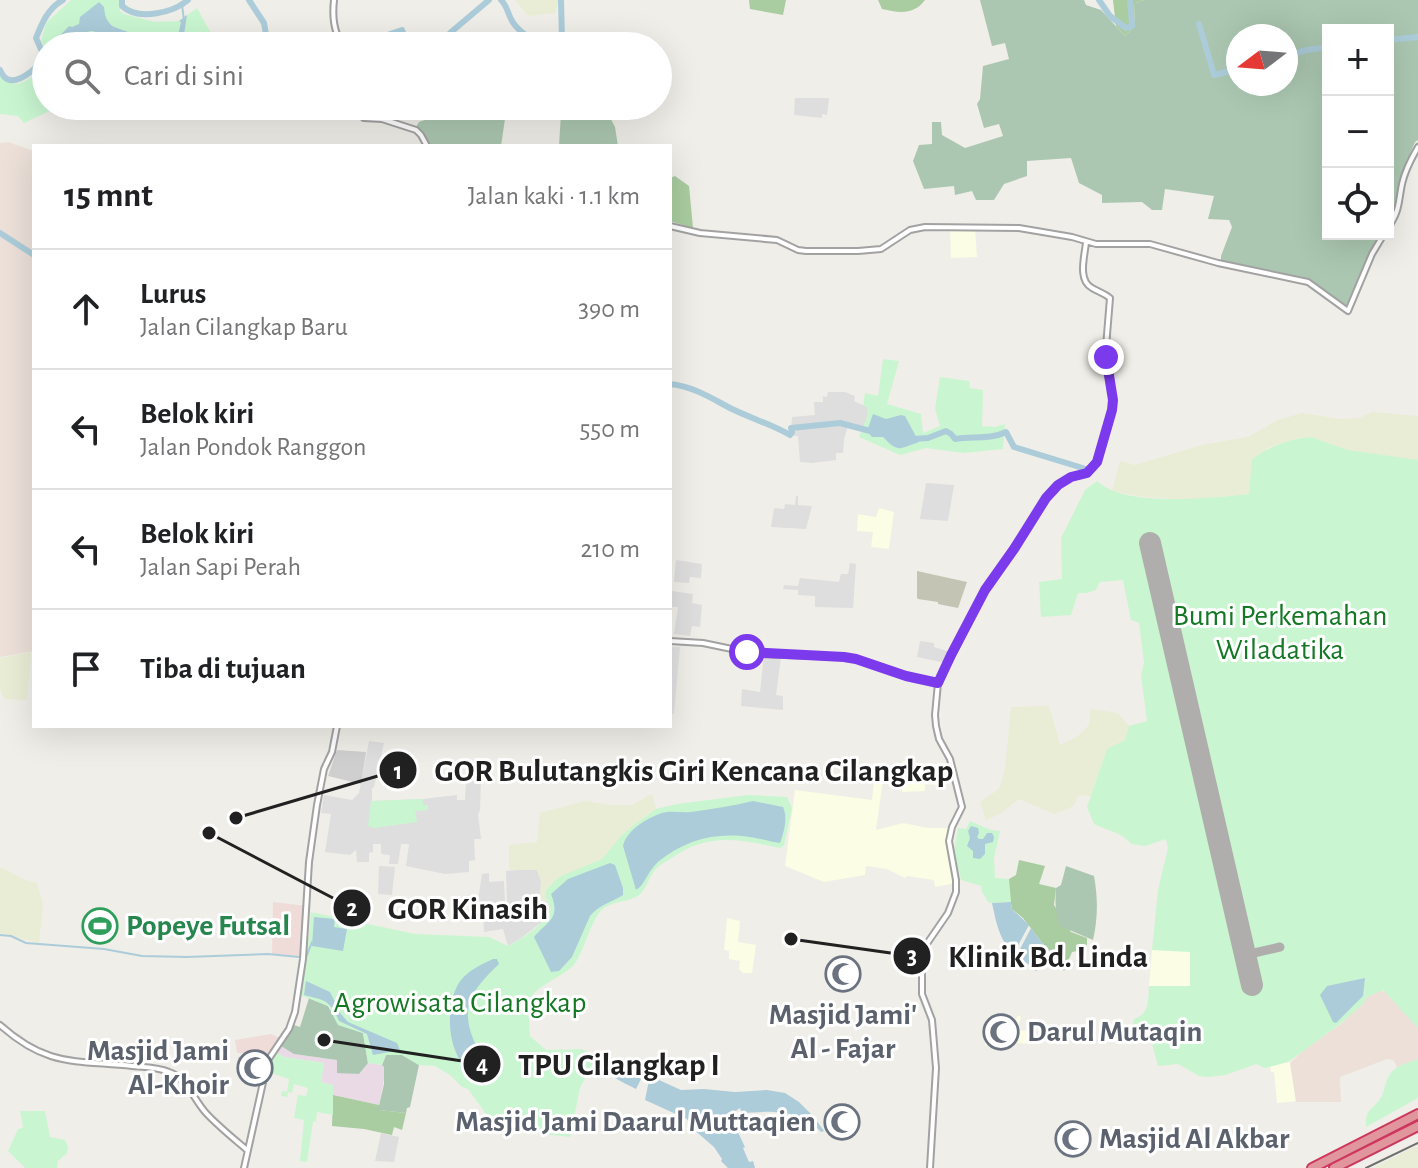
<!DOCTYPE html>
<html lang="id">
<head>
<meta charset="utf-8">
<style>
  body { margin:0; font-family:"Alegreya Sans",sans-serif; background:#f2f2f2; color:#202124 }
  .controls { position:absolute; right:24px; top:24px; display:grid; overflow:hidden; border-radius:0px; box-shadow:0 8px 32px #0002 }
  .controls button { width:72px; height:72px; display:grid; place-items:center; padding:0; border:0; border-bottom:2px solid #e0e0e0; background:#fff; color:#202124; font:40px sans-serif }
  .compass { position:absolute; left:1226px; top:24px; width:72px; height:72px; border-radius:50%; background:#fff; box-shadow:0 8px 32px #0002; rotate:254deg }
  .stop { position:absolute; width:24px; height:24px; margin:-18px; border:6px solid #7c3aed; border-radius:50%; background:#fff }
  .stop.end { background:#7c3aed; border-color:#fff; box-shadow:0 2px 8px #0008 }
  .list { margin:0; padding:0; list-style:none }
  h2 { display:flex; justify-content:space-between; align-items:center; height:104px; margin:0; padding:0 32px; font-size:34px }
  h2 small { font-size:26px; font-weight:400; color:#757577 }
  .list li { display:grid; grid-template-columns:52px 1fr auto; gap:24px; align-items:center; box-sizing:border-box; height:120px; padding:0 32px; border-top:2px solid #e0e0e0 }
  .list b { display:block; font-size:30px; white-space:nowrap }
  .list p { margin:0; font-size:26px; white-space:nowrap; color:#757577 }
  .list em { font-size:26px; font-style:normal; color:#757577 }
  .icon { flex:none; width:44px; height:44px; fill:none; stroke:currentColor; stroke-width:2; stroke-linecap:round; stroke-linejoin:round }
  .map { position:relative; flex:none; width:1418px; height:1168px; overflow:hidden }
  .search { position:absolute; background:#fff; box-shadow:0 8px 32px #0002; left:32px; top:32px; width:640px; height:88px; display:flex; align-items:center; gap:20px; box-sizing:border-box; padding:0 28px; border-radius:44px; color:#757577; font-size:30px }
  .panel { position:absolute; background:#fff; box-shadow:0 8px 32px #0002; left:32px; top:144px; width:640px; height:584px; border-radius:0px }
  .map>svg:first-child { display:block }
  .residential { fill:#dedede }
  .commercial { fill:#efdcd9 }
  .industrial { fill:#e9dae5 }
  .education { fill:#fbfde4 }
  .religious { fill:#cfcfcf }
  .military { fill:#ece0d9 }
  .construction { fill:#c3c4b4 }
  .farmland { fill:#e9edd5 }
  .forest { fill:#a9cca0 }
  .cemetery { fill:#abc7b1; fill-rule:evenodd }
  .park { fill:#c9f6d1 }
  .parking { fill:#e1e1e1 }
  .water { fill:#acccda }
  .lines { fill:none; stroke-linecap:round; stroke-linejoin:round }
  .stream { stroke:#acccda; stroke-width:2 }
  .river { stroke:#acccda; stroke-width:6 }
  .taxiway { stroke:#b0aeac; stroke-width:9 }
  .runway { stroke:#b0aeac; stroke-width:22 }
  .tertiary-casing { stroke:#a2a2a2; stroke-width:8 }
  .motorway-casing { stroke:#cd365d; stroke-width:12 }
  .tertiary { stroke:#fff; stroke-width:4 }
  .motorway { stroke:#e1969e; stroke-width:8 }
  .tram { stroke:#6f6f6f; stroke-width:2 }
  .route { stroke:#7c3aed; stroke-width:10 }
  .labels { text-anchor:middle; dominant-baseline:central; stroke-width:6; stroke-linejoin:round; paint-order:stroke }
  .park-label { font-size:30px; fill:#157825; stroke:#fff }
  .leisure-label { font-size:30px; font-weight:bold; fill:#27864d; stroke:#fff; text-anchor:start }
  .worship-label { font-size:30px; font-weight:bold; fill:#5b616d; stroke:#fff; text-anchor:start }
  .leader { fill:none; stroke:#212121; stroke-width:3 }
  .callout-dot { fill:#212121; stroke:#fff; stroke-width:3 }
  .mark-label { font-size:24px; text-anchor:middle; font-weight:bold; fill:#fff }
  .callout-label { font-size:32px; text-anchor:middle; font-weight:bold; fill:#212121; stroke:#fff; stroke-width:6; stroke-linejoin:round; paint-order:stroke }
</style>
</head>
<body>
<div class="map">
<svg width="1418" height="1168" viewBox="0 0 1418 1168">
  <rect width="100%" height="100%" fill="#f0eee8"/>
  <path class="residential" d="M 795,98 L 829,98 L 827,115 L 822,114 L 822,118 L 794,115 Z
    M 828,392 L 845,392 L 855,396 L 854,401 L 867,407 L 868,414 L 862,431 L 848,426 L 844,439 L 843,453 L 836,453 L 836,460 L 813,463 L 800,462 L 798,436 L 793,436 L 791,430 L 792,417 L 815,415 L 814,402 L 823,402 L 823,396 L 827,397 Z
    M 926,483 L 954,485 L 948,521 L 920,519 Z
    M 796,496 L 798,496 L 798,505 L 812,506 L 806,529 L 771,527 L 774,508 L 784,509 L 785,504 L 795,505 Z
    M 676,560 L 702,564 L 701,578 L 690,577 L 689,583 L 674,582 Z
    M 850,563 L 856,564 L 853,608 L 815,607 L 815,596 L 798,595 L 798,590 L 783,589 L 784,585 L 798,586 L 800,578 L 839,582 L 841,574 L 848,574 Z
    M 671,591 L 693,594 L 692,603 L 702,605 L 700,627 L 692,626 L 690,636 L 674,634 L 678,607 L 670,607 Z
    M 920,641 L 934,643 L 934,647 L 950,652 L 946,663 L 917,657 Z
    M 764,656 L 781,657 L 776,695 L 783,696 L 783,710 L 741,706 L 742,689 L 760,692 Z
    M 369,741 L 384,743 L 374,787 L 372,788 L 372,801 L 423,799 L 457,795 L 457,800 L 465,800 L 466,781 L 481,781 L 480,810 L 478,814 L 481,839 L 474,839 L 475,860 L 469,861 L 469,872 L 445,874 L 406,866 L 409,844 L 401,844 L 398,864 L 389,864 L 390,855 L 381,854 L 381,844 L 373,844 L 373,852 L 369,853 L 369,862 L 357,862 L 356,850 L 350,855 L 325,852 L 331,814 L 321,813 L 324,795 L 352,800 L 359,793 Z
    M 379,866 L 395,867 L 392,895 L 378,894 Z
    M 532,869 L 537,870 L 541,881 L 540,901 L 548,901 L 550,903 L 550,913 L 546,919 L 521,938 L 508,946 L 503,929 L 484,932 L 483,908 L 507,904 L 506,871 Z
    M 489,873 L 489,882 L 504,881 L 505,903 L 477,907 L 482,874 Z
    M 381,1133 L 399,1137 L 394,1162 L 375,1161 Z"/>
  <path class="commercial" d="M 273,902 L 307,906 L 301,956 L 272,954 Z
    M 271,1034 L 280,1038 L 267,1054 L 237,1053 L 235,1040 Z"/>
  <path class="industrial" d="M 281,1046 L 294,1054 L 337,1060 L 337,1072 L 359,1074 L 368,1063 L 382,1065 L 384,1067 L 385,1074 L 379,1105 L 333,1095 L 333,1085 L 321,1082 L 324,1063 L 284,1057 L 276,1052 Z"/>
  <path class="education" d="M 975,227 L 977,257 L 951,258 L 950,228 Z
    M 879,508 L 894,512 L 889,549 L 871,547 L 873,532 L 857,531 L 858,514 L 876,517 Z
    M 902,761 L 909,761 L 909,764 L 937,764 L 937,785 L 925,784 L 925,791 L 902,792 L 901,785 L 905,784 Z
    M 876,763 L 885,765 L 876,830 L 903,823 L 928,828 L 952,828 L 949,837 L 956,883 L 935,887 L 934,880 L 907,876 L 905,878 L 887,869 L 866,866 L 865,875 L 824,882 L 785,866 L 795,790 L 872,800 Z
    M 727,918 L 740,921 L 738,942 L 756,945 L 752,973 L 743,973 L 739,969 L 740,961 L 729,959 L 729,951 L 724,950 Z
    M 1152,950 L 1190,951 L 1190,987 L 1149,986 Z
    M 1018,1015 L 1021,1017 L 1017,1030 L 1028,1031 L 1026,1044 L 993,1040 L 992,1046 L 985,1045 L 986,1033 L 994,1033 L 995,1025 L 1013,1027 Z
    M 1290,1062 L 1297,1101 L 1277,1103 L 1274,1072 L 1271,1072 L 1270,1065 Z"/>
  <path class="religious" d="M 337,750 L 366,752 L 361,784 L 328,776 Z
    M 257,1055 L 266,1057 L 260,1078 L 241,1071 L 238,1057 Z"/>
  <path class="military" d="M 8,142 L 34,151 L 34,651 L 0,657 L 0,143 Z
    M 1374,990 L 1388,992 L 1418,1024 L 1418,1062 L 1399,1070 L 1393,1060 L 1387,1059 L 1340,1077 L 1341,1102 L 1296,1102 L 1290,1063 L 1305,1049 L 1341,1024 Z"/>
  <path class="construction" d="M 917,571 L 967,582 L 958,608 L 938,604 L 938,602 L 918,599 L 917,598 Z"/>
  <path class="farmland" d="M 515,0 L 559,0 L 555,13 L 528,16 Z
    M 1372,412 L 1418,416 L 1418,461 L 1348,450 L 1311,437 L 1299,438 L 1267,448 L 1249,494 L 1188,500 L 1145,497 L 1112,491 L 1120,461 L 1135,465 L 1202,445 L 1248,437 L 1278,420 L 1302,413 L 1340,419 L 1360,418 Z
    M 31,652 L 27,700 L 4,699 L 0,689 L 0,658 Z
    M 1049,706 L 1060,745 L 1077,737 L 1089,725 L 1091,709 L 1118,713 L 1129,726 L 1125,740 L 1107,749 L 1091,796 L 1078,795 L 1074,806 L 1054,814 L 1019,799 L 1000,814 L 986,820 L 980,802 L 999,789 L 1005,769 L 1011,707 Z
    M 652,794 L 656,809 L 635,824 L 621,836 L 602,859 L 545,896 L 548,901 L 540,901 L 541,881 L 537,870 L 509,870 L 509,845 L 537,842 L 540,813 L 585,801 L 610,805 L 632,805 Z
    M 0,867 L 25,880 L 37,883 L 43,905 L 39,943 L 0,933 Z
    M 1418,1146 L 1418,1168 L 1373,1168 L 1408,1150 Z"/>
  <path class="forest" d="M 749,0 L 786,0 L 783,15 L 750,9 Z
    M 878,0 L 925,0 C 914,15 899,13 882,9 Z
    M 1113,0 L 1145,0 L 1135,3 L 1134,27 L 1125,36 L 1116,26 Z
    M 675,176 L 689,186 L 693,228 L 670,221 L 670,178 Z
    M 1019,860 L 1045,866 L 1039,884 L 1056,888 L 1054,905 L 1071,932 L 1087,938 L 1087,945 L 1082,950 L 1072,952 L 1064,971 L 1023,918 L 1012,909 L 1009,892 L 1009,879 L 1016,875 Z
    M 333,1095 L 379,1105 L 379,1110 L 406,1113 L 402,1130 L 394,1127 L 392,1135 L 364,1129 L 332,1126 Z"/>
  <path class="cemetery" d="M 980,0 L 1084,0 L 1086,5 L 1101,10 L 1125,36 L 1134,27 L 1135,3 L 1145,0 L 1418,0 L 1418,140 L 1415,142 L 1403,170 L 1392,216 L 1388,223 L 1388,30 L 1328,30 L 1328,234 L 1382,234 L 1371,252 L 1349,307 L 1311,281 L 1221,262 L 1221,256 L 1232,227 L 1229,220 L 1208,219 L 1214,196 L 1165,189 L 1162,210 L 1152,210 L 1142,202 L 1102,203 L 1102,195 L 1079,183 L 1071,158 L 1027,161 L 1027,176 L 1004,184 L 994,200 L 976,200 L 972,191 L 955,195 L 954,186 L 924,189 L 913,161 L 919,145 L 932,144 L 932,122 L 941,122 L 942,135 L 965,148 L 1003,136 L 999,124 L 984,128 L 977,104 L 980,99 L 983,66 L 1009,59 L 1005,43 L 992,46 ZM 1238,36 L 1286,36 L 1286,84 L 1238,84 Z
    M 465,106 L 508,106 L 506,112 L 501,146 L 428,146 L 423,135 L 416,127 L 419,122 Z
    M 604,106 L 615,127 L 618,146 L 559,146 L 561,113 L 582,108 Z
    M 1066,866 L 1094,876 C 1098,898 1098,918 1093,940 L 1060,926 C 1055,913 1055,902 1056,888 L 1061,885 Z
    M 309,998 L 328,1006 L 339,1025 L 363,1033 L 368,1063 L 359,1074 L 337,1073 L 337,1060 L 294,1054 L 281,1046 L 294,1025 L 300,1027 Z
    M 386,1055 L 402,1055 L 419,1065 L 410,1107 L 407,1108 L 406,1113 L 378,1110 L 384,1084 L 384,1067 L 382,1065 Z"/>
  <path class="park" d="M 71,0 L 119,0 L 120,11 L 124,14 L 155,22 L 179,21 L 197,8 L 218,46 L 46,46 L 46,49 L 41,41 L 46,23 Z
    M 46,66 L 46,106 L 60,106 L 24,123 L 18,116 L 0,114 L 0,73 C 16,95 29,78 46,66 Z
    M 883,359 L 899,361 L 887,404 L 921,414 L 923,433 L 940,426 L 935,409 L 940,377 L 969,381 L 970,388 L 983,390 L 982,426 L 995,427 L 1005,424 L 1003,449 L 964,453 L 926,448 L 900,455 L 859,437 L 868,414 L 867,407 L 863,406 L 865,393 L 878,396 Z
    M 1311,437 L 1348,450 L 1418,460 L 1418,1028 L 1383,990 L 1367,997 L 1362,1005 L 1340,1024 L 1288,1062 L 1265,1068 L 1256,1064 L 1226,1075 L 1207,1077 L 1199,1076 L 1178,1064 L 1158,1066 L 1151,1040 L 1132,1027 L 1134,1019 C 1150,1014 1148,1000 1149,986 L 1190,986 L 1190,952 L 1152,950 L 1158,890 L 1168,848 L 1166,839 L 1145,846 L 1131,844 C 1122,832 1108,831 1094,824 L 1087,807 L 1107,749 L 1125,740 L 1129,726 L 1147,721 L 1141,675 L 1144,663 L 1139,623 L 1131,620 L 1123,580 L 1100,582 L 1096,590 L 1087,593 L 1078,593 L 1071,615 L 1041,617 L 1039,582 L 1062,579 L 1061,538 L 1085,490 L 1097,481 C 1125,508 1212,498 1249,494 L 1252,459 C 1270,446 1289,439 1311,437 Z
    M 748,795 L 787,797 L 792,808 L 784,845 L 780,848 C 737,839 708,832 670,859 C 665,862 658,866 655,870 C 648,878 647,889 639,895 C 627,904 607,899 597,916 C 588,930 583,954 573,966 C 562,977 535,986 530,1000 C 527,1007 530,1028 530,1036 L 546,1050 L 581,1049 L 597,1055 L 580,1088 L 570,1137 L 543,1134 L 529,1129 L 525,1130 L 516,1127 L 506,1129 L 497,1119 L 486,1114 L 468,1089 L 462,1087 L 450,1075 L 435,1066 L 419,1065 L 402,1055 L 386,1055 L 382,1065 L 368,1063 L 363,1033 L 338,1025 L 328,1006 L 300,995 L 309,936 L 311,912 L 415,934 L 489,937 L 508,946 C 523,938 544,925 551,909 L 545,896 L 546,890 L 559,877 L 602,859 L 621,836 L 635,824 L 656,809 L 677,804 Z
    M 423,799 L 423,805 L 428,805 L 428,810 L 415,811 L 417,822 L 374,828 L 368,826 L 371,801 Z
    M 970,821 L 991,830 L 1000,831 L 994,858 L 995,878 L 1009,879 L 1011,902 L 989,903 L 982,892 L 981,886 L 961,880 L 954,851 L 958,828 L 966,829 Z
    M 276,1052 L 284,1057 L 324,1063 L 321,1082 L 333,1085 L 333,1115 L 317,1112 L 316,1121 L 313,1122 L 307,1162 L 300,1161 L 304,1120 L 294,1118 L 298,1095 L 306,1096 L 308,1088 L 294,1084 L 292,1093 L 288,1092 L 287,1097 L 281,1096 L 282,1091 L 287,1092 L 289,1079 L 268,1072 L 271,1060 Z
    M 1418,1059 L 1418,1098 L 1366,1127 C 1365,1109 1371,1111 1380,1099 C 1384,1094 1384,1087 1387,1080 C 1392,1066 1405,1064 1418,1059 Z
    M 20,1111 L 45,1111 L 50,1137 L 65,1140 L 68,1147 L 67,1153 L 58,1161 L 57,1168 L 25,1168 L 8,1151 L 18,1129 L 23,1128 Z"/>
  <path class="parking" d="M 670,647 L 680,647 L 674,714 L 670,714 Z"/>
  <path class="water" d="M 99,2 L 104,7 C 105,16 106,20 112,26 C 132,34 156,42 177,40 L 181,22 L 179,21 L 187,15 L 183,41 L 197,41 L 203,46 L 126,46 L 114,37 L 92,31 L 81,33 L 72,38 L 68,46 L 59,46 L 56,40 L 69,26 L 72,27 L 79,24 L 80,17 Z
    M 873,414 L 886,419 L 901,415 L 905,416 L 919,442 C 900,448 899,454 883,437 L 872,437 L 867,431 Z
    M 753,801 L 783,807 C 788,818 784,832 780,843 C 770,842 760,838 749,837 C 715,832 686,840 659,861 C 648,870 645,885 636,890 L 623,846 C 626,831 646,819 659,814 C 670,810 680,813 691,812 C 712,809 732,806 753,801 Z
    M 971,826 L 978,828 L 979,833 L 977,837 L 979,839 L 983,839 L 987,833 L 992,833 L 994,837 L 993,842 L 985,844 L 985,854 L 980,859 L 973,858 L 973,851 L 967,846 L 970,838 L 968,831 Z
    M 610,863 L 615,865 L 623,888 L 623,895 C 612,902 599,905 590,916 L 572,957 L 559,971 L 551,972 L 534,937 C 548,920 561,919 551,894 L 568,879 Z
    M 1011,902 L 1012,909 L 1029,925 L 1014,953 C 999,941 996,921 992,903 Z
    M 314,917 L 335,919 L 334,927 L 347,929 L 343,951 L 312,946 Z
    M 1031,928 L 1055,960 L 1036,971 L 1017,955 Z
    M 493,959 L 497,959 L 499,964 C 474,988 458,1006 475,1043 C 479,1053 487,1061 492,1070 L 493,1076 L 491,1080 L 482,1082 C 458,1068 449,1043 450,1017 C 451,1004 453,990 461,980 C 469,970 482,964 493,959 Z
    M 1365,978 L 1363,996 L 1336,1023 L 1333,1022 L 1320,995 L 1327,986 Z
    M 306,981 L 330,992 L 341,1014 L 348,1022 L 397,1043 L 400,1050 L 373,1055 L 367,1034 L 339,1021 C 329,999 326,1001 304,995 Z
    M 601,1055 L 618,1067 L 619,1072 L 631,1073 L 641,1079 L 636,1089 C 622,1082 606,1075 599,1061 Z
    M 649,1080 L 659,1080 L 681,1090 L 704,1089 L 735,1092 L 767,1090 L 785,1093 L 799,1102 L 814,1117 L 824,1131 L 821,1132 C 800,1109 771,1111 742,1113 L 740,1108 L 734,1112 L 732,1110 L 728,1118 L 728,1123 L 730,1123 L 733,1130 L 736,1128 L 745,1147 L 743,1148 L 749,1162 L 753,1161 L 755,1168 L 728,1168 L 721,1161 L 722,1159 L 714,1147 L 692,1128 L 687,1119 L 645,1100 Z"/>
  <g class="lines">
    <path class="stream" d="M 182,5 L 184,20
      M 0,935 L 11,936 L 26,943 L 104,949 L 142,956 L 187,957 L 268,954 L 299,957 L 307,955 L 312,942"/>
    <path class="river" d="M 122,0 L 122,6 C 138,21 173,13 188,0
      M 249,0 L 264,23 L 268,46
      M 501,0 C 507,6 507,11 511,19 C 516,30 532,40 543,46
      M 1099,0 L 1110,16 L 1126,28 L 1132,26 L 1130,0
      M 1199,24 L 1214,75 L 1238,69
      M 1388,40 L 1418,37
      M 345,46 L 357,44 L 366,46
      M 379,46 L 390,34 L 402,30 L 408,46
      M 443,46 L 450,33 L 489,0
      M 560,46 L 562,40 L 561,0
      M 1286,56 L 1307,50 L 1328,47
      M 0,70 C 3,75 4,79 10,80 C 22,82 41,65 44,56 L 36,38 C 42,23 48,8 63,0
      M 0,233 L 34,255
      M 670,384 C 692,386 711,398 730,408 C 750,418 771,424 790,435 L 792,432 L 791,428 L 840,423 L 874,432
      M 913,439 L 928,438 L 946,431 L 951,434 L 955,439 C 973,436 990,440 1006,432 L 1014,447 L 1086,469"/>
    <path class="taxiway" d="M 1245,955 L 1280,947"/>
    <path class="runway" d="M 1150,543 L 1252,985"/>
    <defs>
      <path id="tertiary" d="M 334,0 C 332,18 334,30 342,46
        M 362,106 L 364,118 L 382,119 L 416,130 L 421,135 L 427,146
        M 670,226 L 700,233 L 777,240 L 798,250 L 806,251 L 858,251 L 881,249 L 910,230 L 925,227 L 1019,228 L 1072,237 L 1096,244 L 1150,244 L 1218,263 L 1308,282 L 1348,311 L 1372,254 L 1384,234
        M 1388,228 C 1400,210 1398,204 1402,184 C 1405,170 1411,159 1418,147
        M 670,641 L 703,643 L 756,654 L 844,657 L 856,659 L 906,676 L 938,683
        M 0,1025 C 47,1067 75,1060 132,1066 C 144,1067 158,1067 169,1072 C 187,1078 194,1100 206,1113 C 218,1126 233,1138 247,1150
        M 244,1168 L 268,1060 L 289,1029 L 295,1012 L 303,959 L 309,862 L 317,805 L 324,769 L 332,752 L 337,726
        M 930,1168 L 936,1068 L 932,1020 L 922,994 L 922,958 L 926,945 L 948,913 L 956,892 L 956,880 L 949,841 L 952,827 L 962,807 L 950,759 L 939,739 L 936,726 L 935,715 L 938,683 L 985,590 L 1014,549 L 1046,498 L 1058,485 L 1071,477 L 1087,473 L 1097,462 L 1112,410 L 1113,400 L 1106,347 L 1110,298 C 1104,293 1099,292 1092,288 C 1077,280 1085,255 1086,242"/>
      <path id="motorway" d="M 1312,1168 L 1418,1114
        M 1334,1168 L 1418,1126"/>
    </defs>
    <use href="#tertiary" class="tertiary-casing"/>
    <use href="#motorway" class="motorway-casing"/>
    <use href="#tertiary" class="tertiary"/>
    <use href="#motorway" class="motorway"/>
    <path class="tram" d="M 1366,1168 L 1418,1143"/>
  </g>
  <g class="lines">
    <path class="route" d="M 747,652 L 844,657 L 856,659 L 906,676 L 938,683 L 951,655 L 985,590 L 1014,549 L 1046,498 L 1058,485 L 1071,477 L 1087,473 L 1097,462 L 1112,410 L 1113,400 L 1106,357"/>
  </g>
  <defs>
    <symbol id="stadium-ring" viewBox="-11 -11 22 22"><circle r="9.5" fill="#fff" stroke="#2e9e5b" stroke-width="1.5"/><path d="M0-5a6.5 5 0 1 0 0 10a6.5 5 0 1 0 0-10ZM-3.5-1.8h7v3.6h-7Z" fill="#2e9e5b"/></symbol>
    <symbol id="mosque-ring" viewBox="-11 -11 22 22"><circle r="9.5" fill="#fff" stroke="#6b7280" stroke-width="1.5"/><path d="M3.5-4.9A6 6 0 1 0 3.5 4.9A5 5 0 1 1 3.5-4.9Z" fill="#6b7280"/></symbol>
  </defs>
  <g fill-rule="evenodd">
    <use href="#stadium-ring" x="80" y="906" width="40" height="40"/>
    <use href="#mosque-ring" x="823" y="954" width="40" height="40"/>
    <use href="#mosque-ring" x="981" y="1012" width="40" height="40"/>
    <use href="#mosque-ring" x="235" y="1048" width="40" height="40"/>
    <use href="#mosque-ring" x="822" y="1102" width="40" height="40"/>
    <use href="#mosque-ring" x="1053" y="1119" width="40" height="40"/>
  </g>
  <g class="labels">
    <g class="park-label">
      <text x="1280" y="616">Bumi Perkemahan<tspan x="1280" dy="34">Wiladatika</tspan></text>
      <text x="460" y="1003">Agrowisata Cilangkap</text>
    </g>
    <g class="leisure-label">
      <text x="126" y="926">Popeye Futsal</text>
    </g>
    <g class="worship-label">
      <text x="843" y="1015" text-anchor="middle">Masjid Jami'<tspan x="843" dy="34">Al - Fajar</tspan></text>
      <text x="1027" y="1032">Darul Mutaqin</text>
      <text x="229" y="1051" text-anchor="end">Masjid Jami<tspan x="229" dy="34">Al-Khoir</tspan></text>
      <text x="816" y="1122" text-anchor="end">Masjid Jami Daarul Muttaqien</text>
      <text x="1099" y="1139">Masjid Al Akbar</text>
    </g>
  </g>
  <path class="leader" d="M236 818L398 770M209 833L352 908M791 939L912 956M324 1040L482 1064"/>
  <g class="callout-dot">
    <circle cx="236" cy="818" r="8"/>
    <circle cx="209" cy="833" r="8"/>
    <circle cx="791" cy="939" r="8"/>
    <circle cx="324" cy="1040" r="8"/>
    <circle cx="398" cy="770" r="20"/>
    <circle cx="352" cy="908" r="20"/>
    <circle cx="912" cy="956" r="20"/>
    <circle cx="482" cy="1064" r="20"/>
  </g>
  <g class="mark-label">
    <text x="398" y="779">1</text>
    <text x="352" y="916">2</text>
    <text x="912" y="964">3</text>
    <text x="482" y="1072">4</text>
  </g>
  <g class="callout-label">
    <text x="694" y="781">GOR Bulutangkis Giri Kencana Cilangkap</text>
    <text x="468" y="919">GOR Kinasih</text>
    <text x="1048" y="967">Klinik Bd. Linda</text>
    <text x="619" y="1075">TPU Cilangkap I</text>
  </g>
</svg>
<div class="controls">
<button>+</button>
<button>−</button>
<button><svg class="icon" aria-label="locate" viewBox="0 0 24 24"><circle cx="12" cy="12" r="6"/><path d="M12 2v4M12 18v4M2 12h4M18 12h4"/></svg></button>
</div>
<svg class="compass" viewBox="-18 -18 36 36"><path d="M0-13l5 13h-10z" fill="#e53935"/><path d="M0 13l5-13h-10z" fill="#757577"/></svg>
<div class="stop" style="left:747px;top:652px"></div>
<div class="stop end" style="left:1106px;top:357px"></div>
<div class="search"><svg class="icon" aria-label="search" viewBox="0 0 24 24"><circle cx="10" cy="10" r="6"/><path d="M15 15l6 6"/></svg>Cari di sini</div>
<section class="panel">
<h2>15 mnt<small>Jalan kaki · 1.1 km</small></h2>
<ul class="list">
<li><svg class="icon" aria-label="ahead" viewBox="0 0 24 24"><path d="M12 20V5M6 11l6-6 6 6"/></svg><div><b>Lurus</b><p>Jalan Cilangkap Baru</p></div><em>390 m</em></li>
<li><svg class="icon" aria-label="left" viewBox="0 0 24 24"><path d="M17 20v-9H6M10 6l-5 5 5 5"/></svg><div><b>Belok kiri</b><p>Jalan Pondok Ranggon</p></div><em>550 m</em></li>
<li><svg class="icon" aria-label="left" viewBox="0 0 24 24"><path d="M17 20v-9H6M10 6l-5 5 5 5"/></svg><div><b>Belok kiri</b><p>Jalan Sapi Perah</p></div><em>210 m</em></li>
<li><svg class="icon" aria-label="arrive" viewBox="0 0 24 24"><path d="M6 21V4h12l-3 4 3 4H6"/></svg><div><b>Tiba di tujuan</b></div></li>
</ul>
</section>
</div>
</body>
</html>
